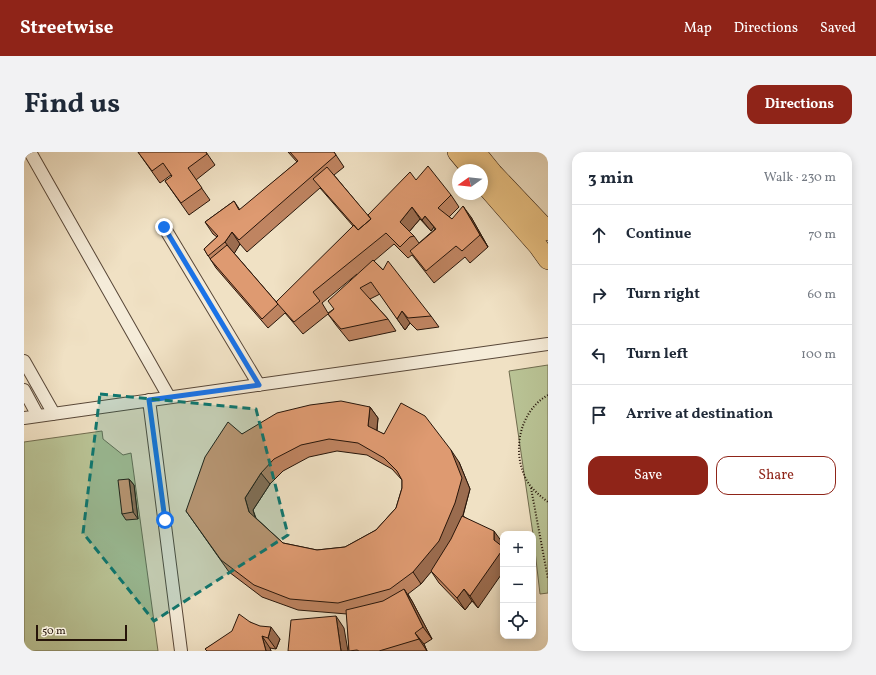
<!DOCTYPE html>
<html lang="en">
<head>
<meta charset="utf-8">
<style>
  body { margin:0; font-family:Vollkorn,serif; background:#f2f2f3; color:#1f2937 }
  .controls { position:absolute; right:12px; bottom:12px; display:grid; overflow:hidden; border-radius:8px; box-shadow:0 2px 10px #0003 }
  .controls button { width:36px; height:36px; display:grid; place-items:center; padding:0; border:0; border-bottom:1px solid #e0e1e3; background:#fff; color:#1f2937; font:20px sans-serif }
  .compass { position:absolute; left:428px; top:12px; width:36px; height:36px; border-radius:50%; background:#fff; box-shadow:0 2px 10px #0003; rotate:255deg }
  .scale { position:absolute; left:12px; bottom:10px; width:91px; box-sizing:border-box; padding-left:4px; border:2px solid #261409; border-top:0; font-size:11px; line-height:14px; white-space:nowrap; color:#261409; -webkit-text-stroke:3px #f5ecd9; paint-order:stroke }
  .stop { position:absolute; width:12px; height:12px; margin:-9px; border:3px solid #1a73e8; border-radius:50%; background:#fff }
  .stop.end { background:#1a73e8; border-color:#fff; box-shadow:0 1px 4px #0008 }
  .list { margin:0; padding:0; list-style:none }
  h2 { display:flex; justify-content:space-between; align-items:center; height:52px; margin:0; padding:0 16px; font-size:17px }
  h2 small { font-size:13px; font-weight:400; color:#747a83 }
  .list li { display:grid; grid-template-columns:26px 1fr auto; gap:12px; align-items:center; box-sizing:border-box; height:60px; padding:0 16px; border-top:1px solid #e0e1e3 }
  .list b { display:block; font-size:15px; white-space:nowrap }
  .list em { font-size:13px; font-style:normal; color:#747a83 }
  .actions { display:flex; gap:8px; padding:12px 16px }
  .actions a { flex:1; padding:9px 0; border:1px solid #8f2418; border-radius:12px; text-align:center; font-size:14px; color:#8f2418 }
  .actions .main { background:#8f2418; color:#fff }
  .icon { flex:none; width:22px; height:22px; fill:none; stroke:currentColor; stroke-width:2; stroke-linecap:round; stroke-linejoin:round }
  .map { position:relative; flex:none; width:524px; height:499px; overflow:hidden; border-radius:12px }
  header { display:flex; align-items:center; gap:24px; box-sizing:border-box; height:56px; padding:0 20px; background:#8f2418; color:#fff }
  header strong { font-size:19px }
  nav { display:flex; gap:22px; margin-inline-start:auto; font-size:14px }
  .intro { display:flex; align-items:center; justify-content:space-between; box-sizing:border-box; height:96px; padding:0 24px }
  h1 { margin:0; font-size:28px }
  .button { padding:10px 18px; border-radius:12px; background:#8f2418; color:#fff; font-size:14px; font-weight:700 }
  main { display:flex; gap:24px; padding:0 24px }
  aside { flex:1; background:#fff; border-radius:12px; box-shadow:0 2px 10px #0003 }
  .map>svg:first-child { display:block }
  .green { fill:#b9c395; stroke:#706c4f }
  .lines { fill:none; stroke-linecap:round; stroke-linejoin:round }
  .minor-casing { stroke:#584738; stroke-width:14 }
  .primary-casing { stroke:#261409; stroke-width:20 }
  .path { stroke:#261409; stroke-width:2; stroke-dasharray:1 2; stroke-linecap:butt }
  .minor { stroke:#f5ecd9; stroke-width:12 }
  .primary { stroke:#e8c082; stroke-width:19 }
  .wall { fill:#bf8461; stroke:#261409; fill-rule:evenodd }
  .shaded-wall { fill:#9b6c4f; stroke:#261409 }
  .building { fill:#de9a71; stroke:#261409; fill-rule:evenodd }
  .route { stroke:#1a73e8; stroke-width:5 }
  .marked { fill:#0f766e; fill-opacity:0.2; stroke:#0f766e; stroke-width:3; stroke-dasharray:8 5; stroke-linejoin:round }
</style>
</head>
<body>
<header>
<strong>Streetwise</strong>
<nav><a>Map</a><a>Directions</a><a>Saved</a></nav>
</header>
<div class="intro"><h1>Find us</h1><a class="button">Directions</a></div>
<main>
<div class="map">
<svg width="524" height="499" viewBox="0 0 524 499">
  <rect width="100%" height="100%" fill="#f0e1c4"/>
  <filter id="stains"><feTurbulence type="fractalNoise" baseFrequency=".005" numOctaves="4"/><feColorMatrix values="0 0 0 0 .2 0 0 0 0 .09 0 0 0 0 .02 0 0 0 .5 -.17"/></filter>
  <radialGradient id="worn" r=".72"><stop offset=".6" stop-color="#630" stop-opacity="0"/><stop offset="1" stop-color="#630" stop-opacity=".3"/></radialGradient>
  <path class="green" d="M 524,213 L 524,441 L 516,442 L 509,382 L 485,219 Z
    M 78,279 L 79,287 L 99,303 L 107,301 L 134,499 L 0,499 L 0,290 Z"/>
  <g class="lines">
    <defs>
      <path id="minor" d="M 6,0 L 145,245
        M 140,75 L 235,233
        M 0,209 L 30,262
        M 0,238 L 14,264
        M 125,248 L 157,499
        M 0,266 L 524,192"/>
      <path id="primary" d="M 433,0 L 448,18
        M 452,0 L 469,21 L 524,79
        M 458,30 L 514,94 L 524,108"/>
    </defs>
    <use href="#minor" class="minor-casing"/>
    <use href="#primary" class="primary-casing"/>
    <path class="path" d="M 524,243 C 496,259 488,297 501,325 C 506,336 515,343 524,350
      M 507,336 L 524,427"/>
    <use href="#minor" class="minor"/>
    <use href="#primary" class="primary"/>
  </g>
  <path class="wall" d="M 114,0 L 182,0 L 191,13 L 172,28 L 186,48 L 165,63 L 141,29 L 148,25 L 147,23 L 136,31 Z
    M 264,0 L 310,0 L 320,15 L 310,23 L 345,65 L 392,28 L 427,43 L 435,55 L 425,65 L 428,67 L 447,65 L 464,95 L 446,111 L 441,105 L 410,131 L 388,103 L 384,106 L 370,92 L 350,109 L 407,164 L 415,175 L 393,178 L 386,171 L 381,178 L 356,142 L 346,147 L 364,167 L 372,179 L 325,189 L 312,173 L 304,162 L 279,182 L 261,161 L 244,176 L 192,116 L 180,97 L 193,85 L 189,82 L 181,70 L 210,49 L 216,58 L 273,10 ZM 296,36 L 329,74 L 254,152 L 210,101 L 216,92 L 223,100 ZM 396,67 L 407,79 L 410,75 L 411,77 L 395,91 L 390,84 L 385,80 ZM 333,122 L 310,157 L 304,161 L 298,151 Z
    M 346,255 L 354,266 L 353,279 L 360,282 L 435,310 L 446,337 L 439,364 L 478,390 L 454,456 L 448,449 L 441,458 L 415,431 L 407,419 L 397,432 L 384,442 L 388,449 L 408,487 L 400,492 L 403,499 L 325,499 L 323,462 L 274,458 L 238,445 L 205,420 L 162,359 L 218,282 ZM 313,299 L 343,303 L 368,317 L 378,328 L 378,336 L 372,356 L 352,378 L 321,395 L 293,398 L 259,391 L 232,366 L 229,358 L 246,332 L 259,319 L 285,305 Z
    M 105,327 L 110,333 L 114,367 L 102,368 L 98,362 Z
    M 226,470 L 256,487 L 252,497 L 246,496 L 247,499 L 183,499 L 181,497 Z"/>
  <path class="shaded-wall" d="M 439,54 L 447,65 L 464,95 L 456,83 Z
    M 388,55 L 396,67 L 384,81 L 376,70 Z
    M 401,64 L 410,75 L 407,79 L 398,68 Z
    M 208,80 L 216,92 L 210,102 L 201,90 Z
    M 378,159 L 386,171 L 381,178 L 373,167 Z
    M 346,255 L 354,266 L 352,286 L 344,274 Z
    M 427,298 L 435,310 L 446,337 L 439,363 L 423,401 L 397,432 L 389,420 Z
    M 237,321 L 246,332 L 229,358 L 233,372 L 225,360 L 221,346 Z
    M 105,327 L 110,333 L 114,367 L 109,360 Z
    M 470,379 L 478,390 L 478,398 L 479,397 L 479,420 L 454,456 L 446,444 L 470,388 Z
    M 380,437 L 388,449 L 408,487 L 399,475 Z
    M 440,437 L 448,449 L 441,458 L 433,446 Z
    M 312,464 L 320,476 L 324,499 L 317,499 Z
    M 247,475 L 256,487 L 252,497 L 244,486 Z
    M 391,481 L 400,492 L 403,499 Z
    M 238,484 L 246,496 L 247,499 L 242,499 Z"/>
  <path class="building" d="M 114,0 L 182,0 L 183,2 L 164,16 L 178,36 L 157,51 L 141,29 L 148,24 L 139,11 L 128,19 Z
    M 266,0 L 310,0 L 312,3 L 215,88 L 208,80 L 201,90 L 184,104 L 180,97 L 194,84 L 181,70 L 210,49 L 215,58 L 274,9 Z
    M 404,14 L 427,43 L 414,56 L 428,67 L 439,54 L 456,83 L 438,99 L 432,94 L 402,119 L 386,99 L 412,77 L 401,64 L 398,68 L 388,55 L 376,70 L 390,84 L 386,85 L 376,95 L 362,81 L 289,140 L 296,149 L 270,170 L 252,150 L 330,73 L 334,78 L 347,67 L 344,63 L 386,20 L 392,28 Z
    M 303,15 L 347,67 L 334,78 L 289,27 Z
    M 203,93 L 254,152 L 238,167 L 186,107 Z
    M 349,108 L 359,118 L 364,109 L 407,164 L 384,166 L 378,159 L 373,167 L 347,130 L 336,136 L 364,167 L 317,177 L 304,162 L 310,157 L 304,149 Z
    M 317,249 L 346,255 L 344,274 L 360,282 L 377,251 L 401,264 L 427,298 L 438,326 L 431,351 L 415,389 L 389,420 L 366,437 L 314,451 L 266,447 L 230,433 L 197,408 L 162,359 L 181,305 L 204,270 L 218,282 L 253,261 L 286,253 ZM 305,287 L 334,291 L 360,306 L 373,319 L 378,328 L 378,336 L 372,356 L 352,378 L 321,395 L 293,398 L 259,391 L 225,360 L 221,346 L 237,321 L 250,307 L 277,293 Z
    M 105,327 L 109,360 L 98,362 L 94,328 Z
    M 438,364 L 470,379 L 470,388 L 479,395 L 479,397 L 446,444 L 440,437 L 433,446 L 407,419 L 427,387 Z
    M 380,437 L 399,475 L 391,481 L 395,487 L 355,499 L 335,499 L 333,498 L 325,499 L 322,458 L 359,449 Z
    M 215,462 L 226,470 L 236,474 L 247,475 L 244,486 L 238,484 L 242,499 L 183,499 L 181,497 L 208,479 Z
    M 312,464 L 317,499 L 264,499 L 267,468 Z"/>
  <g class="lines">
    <path class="route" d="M 140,75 L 235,233 L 125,248 L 141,368"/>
  </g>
  <path class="marked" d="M 76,242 L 232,257 L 264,383 L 130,469 L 59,381 Z"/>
  <rect width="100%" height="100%" filter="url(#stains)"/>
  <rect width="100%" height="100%" fill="url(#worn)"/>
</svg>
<div class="controls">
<button>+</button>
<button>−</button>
<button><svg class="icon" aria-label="locate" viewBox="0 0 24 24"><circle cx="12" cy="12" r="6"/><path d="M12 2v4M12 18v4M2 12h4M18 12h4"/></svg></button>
</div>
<svg class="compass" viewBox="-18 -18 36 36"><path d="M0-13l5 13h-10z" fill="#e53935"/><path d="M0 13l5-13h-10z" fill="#747a83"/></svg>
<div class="scale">50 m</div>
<div class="stop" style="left:141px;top:368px"></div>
<div class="stop end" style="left:140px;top:75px"></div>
</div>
<aside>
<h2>3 min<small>Walk · 230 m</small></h2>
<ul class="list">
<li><svg class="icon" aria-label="ahead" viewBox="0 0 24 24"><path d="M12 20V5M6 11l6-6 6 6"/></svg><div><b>Continue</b></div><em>70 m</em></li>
<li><svg class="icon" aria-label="right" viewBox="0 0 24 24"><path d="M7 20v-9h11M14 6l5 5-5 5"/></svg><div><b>Turn right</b></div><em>60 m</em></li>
<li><svg class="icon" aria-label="left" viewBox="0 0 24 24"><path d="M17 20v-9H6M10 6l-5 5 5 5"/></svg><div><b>Turn left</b></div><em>100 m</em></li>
<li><svg class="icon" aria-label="arrive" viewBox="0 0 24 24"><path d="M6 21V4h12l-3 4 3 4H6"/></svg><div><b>Arrive at destination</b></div></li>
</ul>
<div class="actions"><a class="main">Save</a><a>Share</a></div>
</aside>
</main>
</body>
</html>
